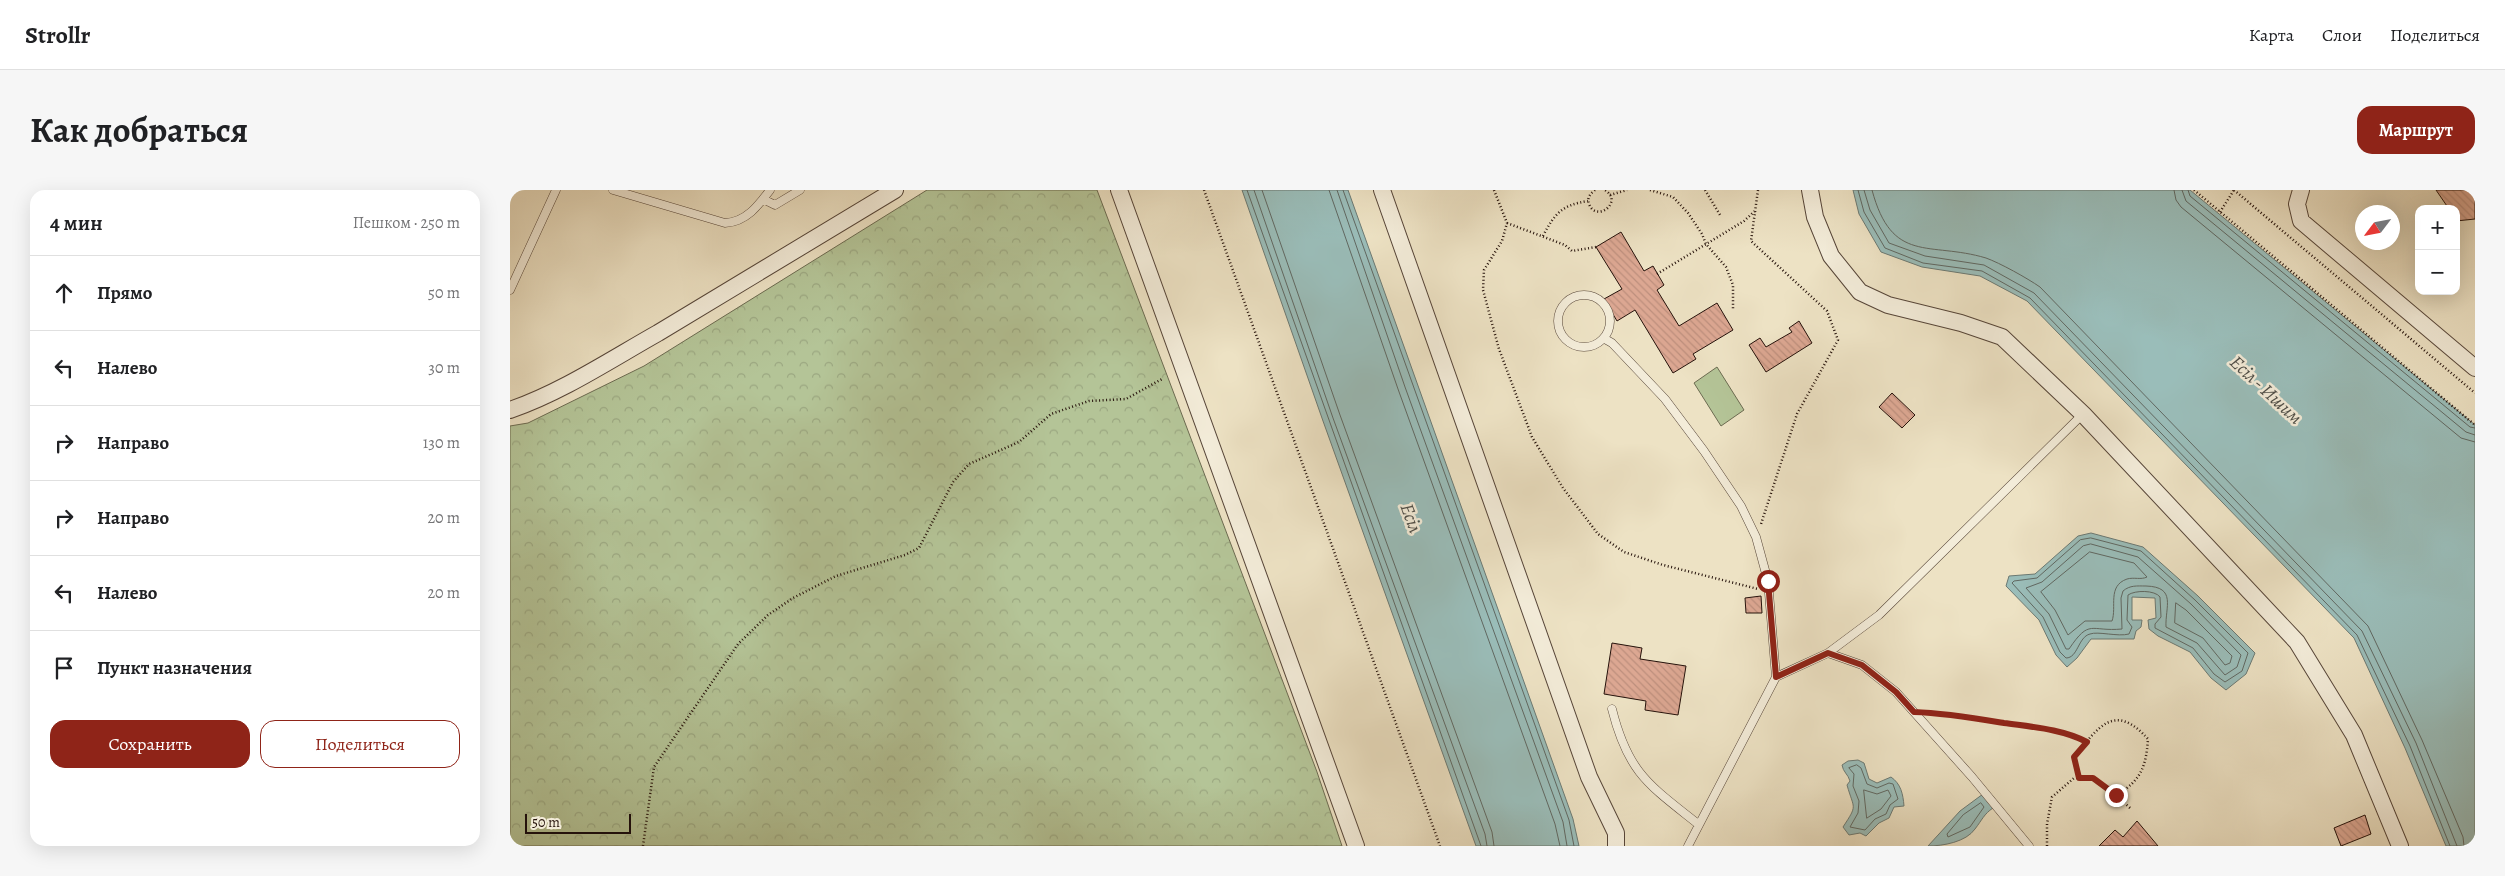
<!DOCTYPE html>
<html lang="ru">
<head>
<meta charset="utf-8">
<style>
  body { margin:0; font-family:Alegreya,serif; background:#f6f6f6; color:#202124 }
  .controls { position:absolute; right:15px; top:15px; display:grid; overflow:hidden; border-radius:10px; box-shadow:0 5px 20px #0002 }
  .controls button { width:45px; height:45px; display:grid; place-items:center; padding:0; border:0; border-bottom:1px solid #e0e0e0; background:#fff; color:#202124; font:25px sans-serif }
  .compass { position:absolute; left:1845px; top:15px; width:45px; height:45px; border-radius:50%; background:#fff; box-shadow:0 5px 20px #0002; rotate:238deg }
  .scale { position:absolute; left:15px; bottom:12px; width:106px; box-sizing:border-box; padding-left:5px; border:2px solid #25120b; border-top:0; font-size:14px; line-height:18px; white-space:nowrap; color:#25120b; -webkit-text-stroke:4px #f3ecd9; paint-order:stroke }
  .stop { position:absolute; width:15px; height:15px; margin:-11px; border:4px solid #8f2418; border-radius:50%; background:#fff }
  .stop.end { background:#8f2418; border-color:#fff; box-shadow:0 1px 5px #0008 }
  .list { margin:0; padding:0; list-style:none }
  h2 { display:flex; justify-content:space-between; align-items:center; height:65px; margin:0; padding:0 20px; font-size:21px }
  h2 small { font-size:16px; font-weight:400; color:#757577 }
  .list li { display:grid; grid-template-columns:32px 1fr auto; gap:15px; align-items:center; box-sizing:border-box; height:75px; padding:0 20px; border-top:1px solid #e0e0e0 }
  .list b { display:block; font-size:19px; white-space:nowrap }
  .list em { font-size:16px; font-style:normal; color:#757577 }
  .actions { display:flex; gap:10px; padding:15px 20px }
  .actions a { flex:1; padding:11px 0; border:1px solid #8f2418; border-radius:15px; text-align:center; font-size:18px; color:#8f2418 }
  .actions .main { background:#8f2418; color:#fff }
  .icon { flex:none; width:28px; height:28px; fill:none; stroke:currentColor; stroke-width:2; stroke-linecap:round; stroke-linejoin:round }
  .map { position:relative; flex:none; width:1965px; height:656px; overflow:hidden; border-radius:15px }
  header { display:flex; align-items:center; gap:30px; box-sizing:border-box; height:70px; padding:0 25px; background:#fff; border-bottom:1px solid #e0e0e0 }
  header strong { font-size:24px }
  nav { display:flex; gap:28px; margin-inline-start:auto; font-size:18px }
  .intro { display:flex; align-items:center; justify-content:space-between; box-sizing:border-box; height:120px; padding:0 30px }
  h1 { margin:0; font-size:35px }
  .button { padding:12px 22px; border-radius:15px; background:#8f2418; color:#fff; font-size:18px; font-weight:700 }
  main { display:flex; gap:30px; padding:0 30px }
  aside { flex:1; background:#fff; border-radius:15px; box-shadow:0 5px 20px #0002 }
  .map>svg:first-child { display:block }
  .grass { fill:#b4c497; stroke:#6c6b51 }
  .park { fill:url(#park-crowns); stroke:#6c6b51 }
  .water { fill:#9abdb9; stroke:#6b7973 }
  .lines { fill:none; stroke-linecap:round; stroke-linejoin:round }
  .shore { stroke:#606862; stroke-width:1 }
  .building { fill:url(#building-back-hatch); stroke:#25120b }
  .lane-casing { stroke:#574639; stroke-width:9 }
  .street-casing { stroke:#574639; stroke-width:18 }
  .path { stroke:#25120b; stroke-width:2.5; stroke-dasharray:1 2.5; stroke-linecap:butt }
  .lane { stroke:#f3ecd9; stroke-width:8 }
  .street { stroke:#f3ecd9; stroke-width:16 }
  .route { stroke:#8f2418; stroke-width:6 }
  .labels { text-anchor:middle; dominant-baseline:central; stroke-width:5; stroke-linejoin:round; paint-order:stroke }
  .water-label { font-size:19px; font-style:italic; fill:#4e4e48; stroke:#f3ecd9 }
</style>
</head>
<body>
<header>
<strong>Strollr</strong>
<nav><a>Карта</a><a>Слои</a><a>Поделиться</a></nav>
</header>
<div class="intro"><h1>Как добраться</h1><a class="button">Маршрут</a></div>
<main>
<aside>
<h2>4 мин<small>Пешком · 250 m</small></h2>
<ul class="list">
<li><svg class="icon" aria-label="ahead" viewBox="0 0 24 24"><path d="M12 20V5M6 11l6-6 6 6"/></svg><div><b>Прямо</b></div><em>50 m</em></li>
<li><svg class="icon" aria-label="left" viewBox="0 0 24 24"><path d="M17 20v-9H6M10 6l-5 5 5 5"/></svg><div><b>Налево</b></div><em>30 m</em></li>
<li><svg class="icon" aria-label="right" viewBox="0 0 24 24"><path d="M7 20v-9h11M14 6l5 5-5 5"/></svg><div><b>Направо</b></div><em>130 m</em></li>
<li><svg class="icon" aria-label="right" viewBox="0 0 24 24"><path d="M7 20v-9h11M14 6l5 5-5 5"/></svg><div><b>Направо</b></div><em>20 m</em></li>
<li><svg class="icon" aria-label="left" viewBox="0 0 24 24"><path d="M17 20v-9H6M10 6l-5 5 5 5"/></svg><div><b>Налево</b></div><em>20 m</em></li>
<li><svg class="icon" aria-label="arrive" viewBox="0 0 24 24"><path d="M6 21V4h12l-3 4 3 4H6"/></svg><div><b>Пункт назначения</b></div></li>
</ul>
<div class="actions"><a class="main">Сохранить</a><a>Поделиться</a></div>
</aside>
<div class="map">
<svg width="1965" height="656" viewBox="0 0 1965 656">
  <defs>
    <pattern id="park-crowns" width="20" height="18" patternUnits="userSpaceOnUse" patternTransform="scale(1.25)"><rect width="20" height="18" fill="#b4c497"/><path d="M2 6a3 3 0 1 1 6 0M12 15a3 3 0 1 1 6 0" fill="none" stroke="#9ba781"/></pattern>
    <pattern id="building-back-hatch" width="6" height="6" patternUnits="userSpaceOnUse" patternTransform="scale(1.25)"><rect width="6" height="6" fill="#dca792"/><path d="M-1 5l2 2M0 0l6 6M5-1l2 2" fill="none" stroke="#bd8f7d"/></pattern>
  </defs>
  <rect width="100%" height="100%" fill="#ede2c4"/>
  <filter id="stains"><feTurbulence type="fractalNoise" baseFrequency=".004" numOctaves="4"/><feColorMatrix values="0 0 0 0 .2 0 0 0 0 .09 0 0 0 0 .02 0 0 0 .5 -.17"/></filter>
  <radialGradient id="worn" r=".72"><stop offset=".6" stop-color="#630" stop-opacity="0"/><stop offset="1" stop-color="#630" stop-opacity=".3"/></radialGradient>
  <path class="grass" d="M 1207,177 L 1234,220 L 1211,236 L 1184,193 Z"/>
  <path class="park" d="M 417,0 L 587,0 L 807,582 L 832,656 L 0,656 L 0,236 L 18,233 L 134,176 Z"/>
  <path class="water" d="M 732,0 L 838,0 L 1063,629 L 1069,656 L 966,656 L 813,231 Z
    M 1343,0 L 1680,0 L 1965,235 L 1965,656 L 1936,656 L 1895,558 L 1844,448 L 1517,111 L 1470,86 L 1412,77 L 1371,62 L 1349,24 Z
    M 1581,343 L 1633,357 L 1688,406 L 1745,463 L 1736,484 L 1716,500 L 1701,488 L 1680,462 L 1648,446 L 1639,439 L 1638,430 L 1646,428 L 1645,408 L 1622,407 L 1622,430 L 1632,430 L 1631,437 L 1626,441 L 1624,449 L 1581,449 L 1567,468 L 1557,477 L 1546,465 L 1529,430 L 1496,396 L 1499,386 L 1525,384 L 1568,346 Z
    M 1348,570 L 1354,573 L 1359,589 L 1367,593 L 1381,587 C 1391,594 1393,604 1394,616 L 1384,617 L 1379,628 L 1369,633 L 1356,646 L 1350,643 L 1339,645 L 1333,637 C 1348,614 1344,620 1337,595 L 1340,591 C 1338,584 1333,582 1332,575 L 1338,571 Z
    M 1473,604 L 1483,618 C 1474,624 1472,630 1465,639 C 1456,652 1433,656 1418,656 L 1450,621 Z"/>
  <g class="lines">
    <path class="shore" d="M 737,0 L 971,656
      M 744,0 L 823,228 L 975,644 L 977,656
      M 752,0 L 830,225 L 982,642 L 984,656
      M 819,0 L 888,199 L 1045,634 L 1050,656
      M 827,0 L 895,197 L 1053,632 L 1057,656
      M 833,0 L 1059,630 L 1064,656
      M 1348,0 L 1354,22 L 1375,58 L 1413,73 L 1472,81 L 1520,108 L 1847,445 L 1900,556 L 1940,656
      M 1354,0 L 1360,20 L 1379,53 L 1415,66 L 1474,75 L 1524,103 L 1852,441 L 1906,553 L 1947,656
      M 1362,0 C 1382,75 1419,51 1476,68 C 1490,73 1517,88 1530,97 L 1858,436 L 1912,550 L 1953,647 L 1954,656
      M 1664,0 L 1666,10 L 1671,17 L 1951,248 L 1965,252
      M 1672,0 L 1676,11 L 1956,242 L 1965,245
      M 1678,0 L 1680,6 L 1960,237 L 1965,238
      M 1581,348 L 1631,361 L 1685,410 L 1738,463 L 1732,481 L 1715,492 L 1704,484 L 1683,458 L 1645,438 L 1645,434 L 1651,427 L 1650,407 C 1645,400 1625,400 1618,405 L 1617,430 L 1622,437 L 1619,444 C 1608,447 1588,441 1580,444 C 1568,447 1568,468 1556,468 L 1550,462 L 1533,427 L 1502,393 L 1504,391 L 1527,388 L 1570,350 Z
      M 1581,354 L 1628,367 L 1681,414 L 1731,465 L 1727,477 L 1715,485 L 1687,453 L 1656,437 C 1655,417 1667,397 1636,396 C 1627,396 1620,395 1613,401 L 1611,408 L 1612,439 C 1580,442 1580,428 1559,459 L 1556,459 L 1539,424 L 1516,398 L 1532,392 L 1573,356 Z
      M 1580,362 L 1624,373 L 1637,387 C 1631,390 1624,387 1617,389 C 1597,396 1607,417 1602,431 L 1575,431 L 1558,445 L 1545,420 L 1531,402 Z
      M 1666,413 L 1676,420 L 1722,466 L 1720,473 L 1715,475 L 1693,448 L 1665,433 Z
      M 1347,575 L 1351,578 L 1357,594 L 1367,598 L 1379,593 L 1383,594 L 1388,609 L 1380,615 L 1376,624 L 1365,629 L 1355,640 L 1340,637 L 1348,623 L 1349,611 L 1343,596 L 1344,584 L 1339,578 Z
      M 1354,600 L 1367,604 L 1378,600 L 1381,606 L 1371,619 L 1357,628 Z
      M 1471,613 L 1474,617 L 1460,637 L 1438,647 L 1437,644 L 1453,625 Z"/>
  </g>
  <path class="building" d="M 1926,0 L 1965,0 L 1965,29 L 1946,31 L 1946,19 L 1939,19 Z
    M 1111,42 L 1134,81 L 1143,76 L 1154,95 L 1147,100 L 1169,136 L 1207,113 L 1223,140 L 1183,164 L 1186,169 L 1163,183 L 1125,120 L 1107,131 L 1094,109 L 1112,99 L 1086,57 Z
    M 1289,131 L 1302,153 L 1256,182 L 1239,155 L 1250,148 L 1256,157 L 1282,142 L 1279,138 Z
    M 1382,203 L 1405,225 L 1392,238 L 1369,217 Z
    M 1251,406 L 1252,423 L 1236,423 L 1235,408 Z
    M 1102,453 L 1132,458 L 1130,469 L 1176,476 L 1168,525 L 1135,520 L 1136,511 L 1094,504 Z
    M 1855,625 L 1861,644 L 1831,656 L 1824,638 Z
    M 1627,631 L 1648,656 L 1589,656 L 1605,640 L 1613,647 Z"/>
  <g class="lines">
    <defs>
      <path id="lane" d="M 103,0 L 215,33 C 236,32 248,16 260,0
        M 253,9 L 265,15 L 290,0
        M 0,100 L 46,0
        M1048 131a26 26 0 1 1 52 0a26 26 0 1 1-52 0Z
        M 1095,149 L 1102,153 L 1155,209 L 1194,261 L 1231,316 L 1246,347 L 1258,391 L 1266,487
        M 1318,463 L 1352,475 L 1386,502 L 1462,587 L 1519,656
        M 1102,519 C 1118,583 1139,595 1188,634
        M 1178,656 L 1266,487 L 1318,463 L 1369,425 L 1573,224"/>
      <path id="street" d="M 609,0 L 846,656
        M 872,0 L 1079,587 L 1106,643 L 1106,656
        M 1300,0 L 1305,27 L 1321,66 L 1350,102 L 1378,115 L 1451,133 L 1492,147 L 1573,224 L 1787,452 L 1844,545 L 1890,656
        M 1791,0 L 1787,14 L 1791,31 L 1965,178
        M 0,220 C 52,202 100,170 148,143 C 227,96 306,48 385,0"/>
    </defs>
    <use href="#lane" class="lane-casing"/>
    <use href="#street" class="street-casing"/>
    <path class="path" d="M 694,0 L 930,656
      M 984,0 L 997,33 L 992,51 L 974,80 L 973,100 L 989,159 L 1022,247 L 1053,298 L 1088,344 L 1114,362 L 1153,375 L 1248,399
      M 1085,0 C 1080,4 1077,8 1079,14 C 1086,33 1114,12 1095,0
      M 1140,0 L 1163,7 L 1178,23 L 1192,44 L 1196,54 L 1216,77 L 1223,95 L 1223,119
      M 1195,0 L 1210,25
      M 1248,0 L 1241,51 L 1317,121 L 1328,150 L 1287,224 L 1251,334
      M 1684,0 L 1965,235
      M 1724,0 L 1965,203
      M 1100,5 L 1117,0
      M 1710,22 L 1724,0
      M 997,33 L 1055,55 L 1062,61 L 1086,57
      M 1033,46 C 1045,23 1052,15 1078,11
      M 1147,84 L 1234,31 L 1246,20
      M 1419,523 L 1536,539 L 1568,547 L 1577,552
      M 1569,588 L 1564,567 C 1588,538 1604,511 1638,549 C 1636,577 1631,590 1607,605
      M 133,656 L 144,577 L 228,454 L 258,425 L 283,408 L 326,386 L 395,365 L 409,358 L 443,292 L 459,274 L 509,252 L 541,224 L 579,211 L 616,209 L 652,189
      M 1537,656 L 1537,634 L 1542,607 L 1564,588 C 1593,588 1600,599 1620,618"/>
    <use href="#lane" class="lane"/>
    <use href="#street" class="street"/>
  </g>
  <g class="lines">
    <path class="route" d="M 1258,391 L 1266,487 L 1318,463 L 1352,475 L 1386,502 L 1404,522 C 1435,523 1464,528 1494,533 C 1522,537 1552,539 1577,552 L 1564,567 L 1569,588 L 1583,588 L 1606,605"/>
  </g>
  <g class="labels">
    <g class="water-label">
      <text transform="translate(1756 200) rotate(43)">Есіл - Ишим</text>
      <text transform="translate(901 328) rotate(70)">Есіл</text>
    </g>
  </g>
  <rect width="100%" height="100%" filter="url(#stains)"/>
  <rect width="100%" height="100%" fill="url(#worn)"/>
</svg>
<div class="controls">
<button>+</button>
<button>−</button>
</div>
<svg class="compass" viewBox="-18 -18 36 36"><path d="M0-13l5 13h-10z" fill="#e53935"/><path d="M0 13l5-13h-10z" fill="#757577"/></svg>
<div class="scale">50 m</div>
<div class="stop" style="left:1258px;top:391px"></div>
<div class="stop end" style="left:1606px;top:605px"></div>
</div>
</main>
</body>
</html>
